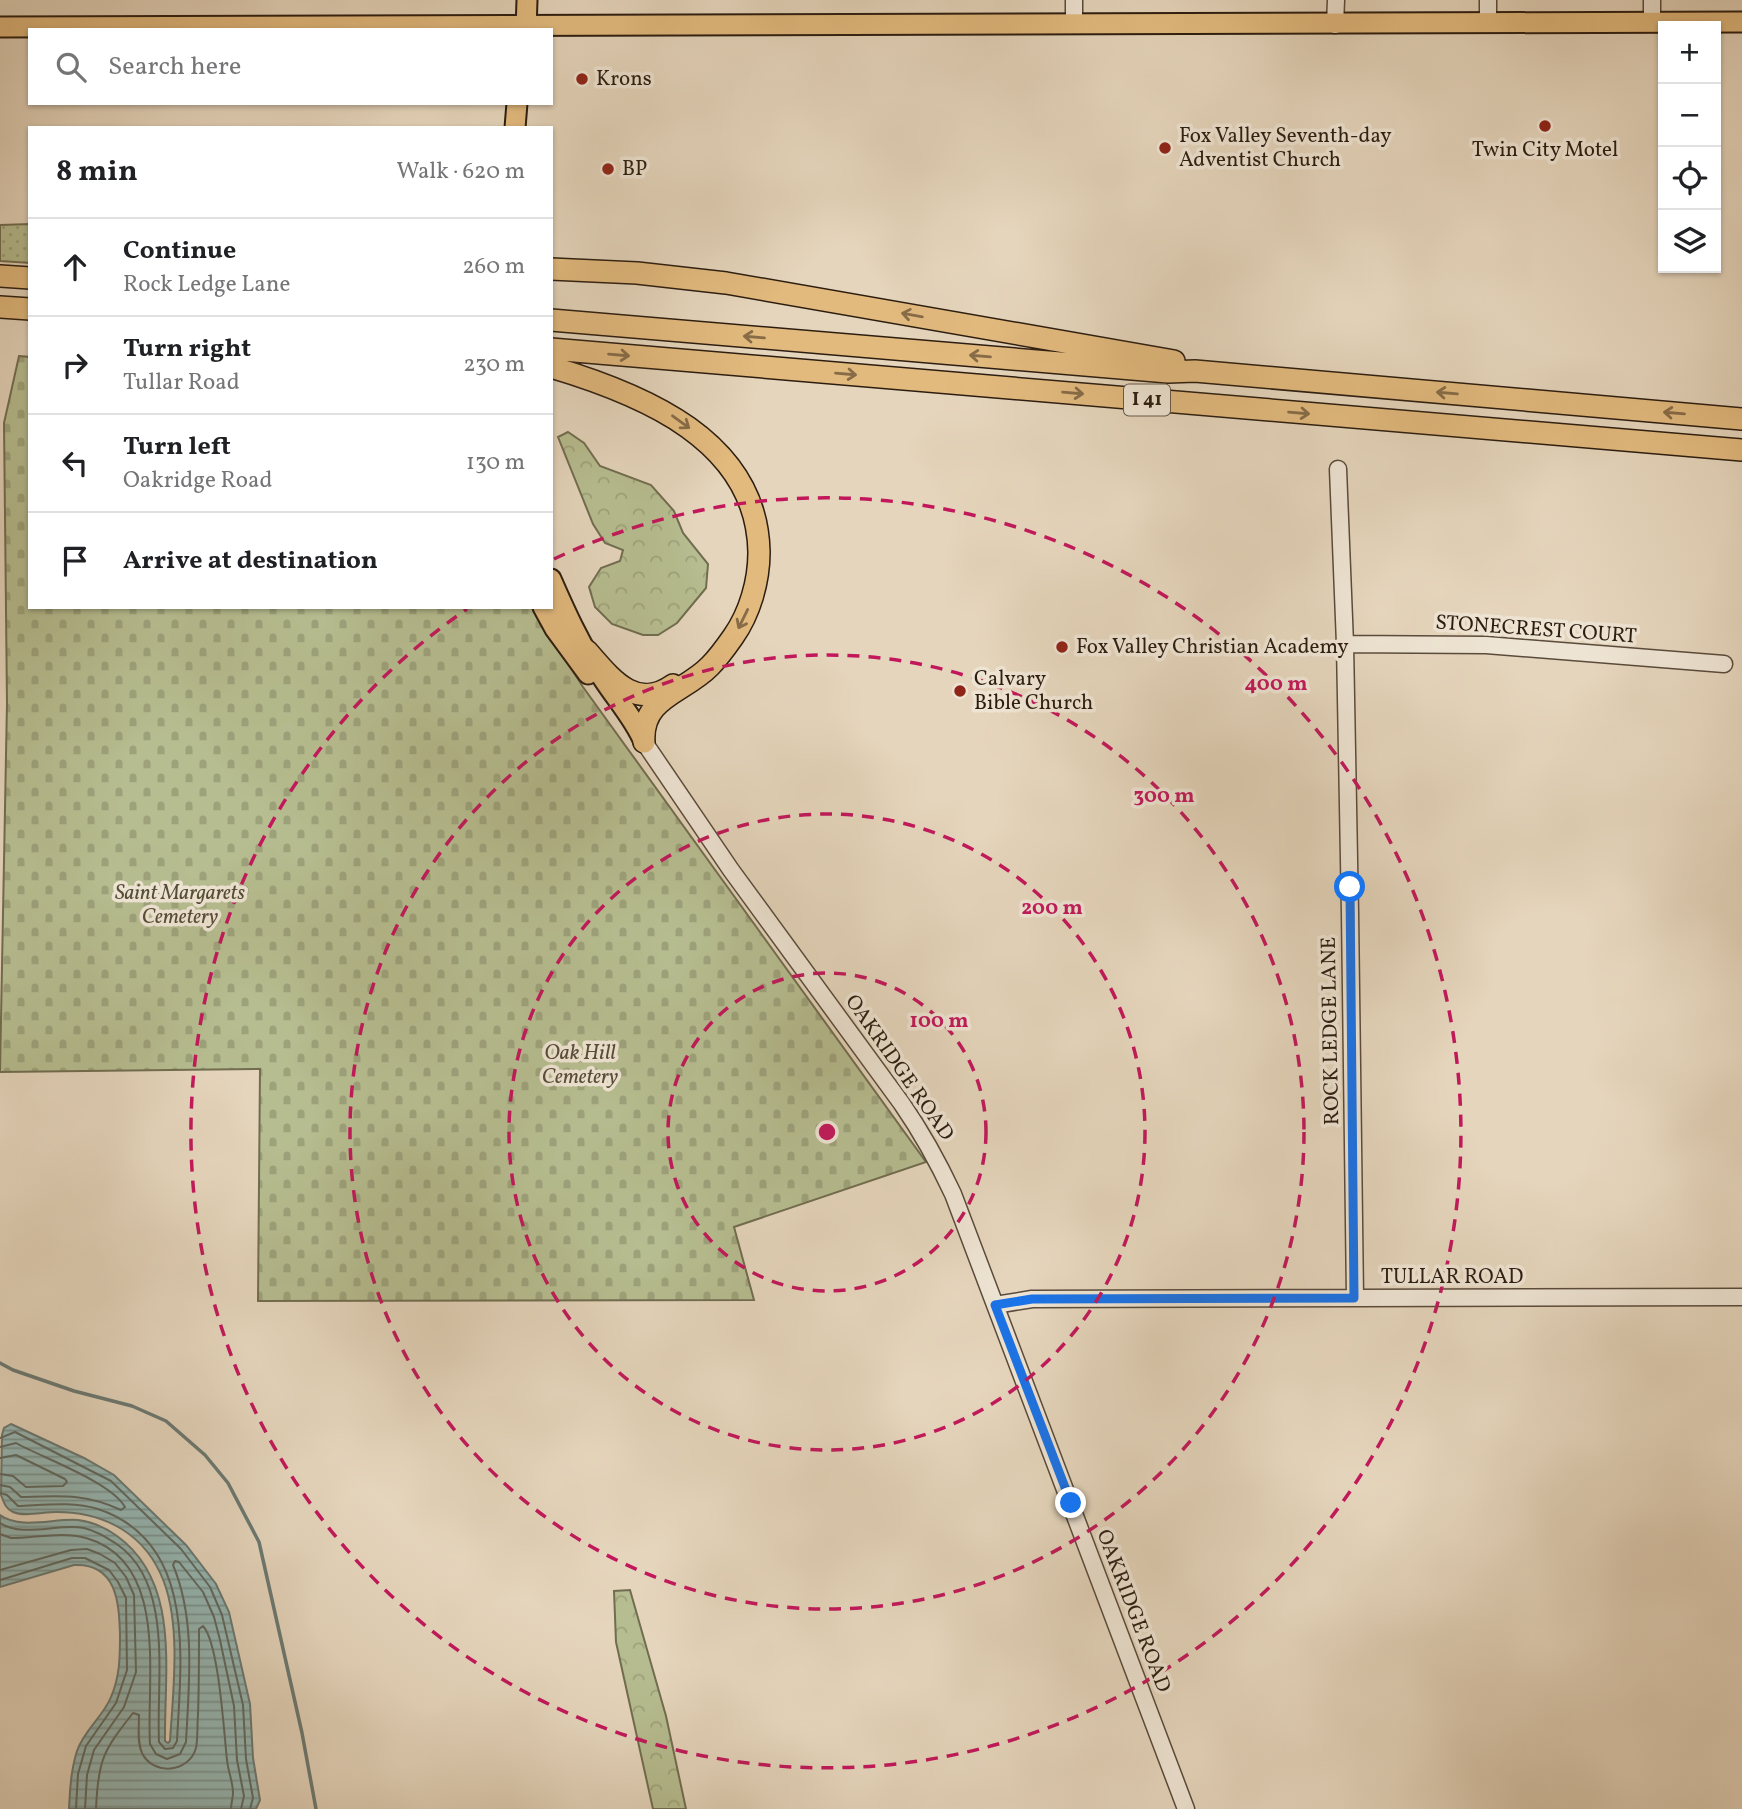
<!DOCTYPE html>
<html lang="en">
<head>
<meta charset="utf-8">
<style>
  body { margin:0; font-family:Vollkorn,serif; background:#f2f2f2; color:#202124 }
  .controls { position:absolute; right:21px; top:21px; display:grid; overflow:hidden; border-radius:0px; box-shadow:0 2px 5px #0004 }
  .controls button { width:63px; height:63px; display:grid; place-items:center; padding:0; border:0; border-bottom:2px solid #e0e0e0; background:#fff; color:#202124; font:35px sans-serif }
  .stop { position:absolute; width:21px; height:21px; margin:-16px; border:5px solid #1a73e8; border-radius:50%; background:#fff }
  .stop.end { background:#1a73e8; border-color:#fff; box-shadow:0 2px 7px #0008 }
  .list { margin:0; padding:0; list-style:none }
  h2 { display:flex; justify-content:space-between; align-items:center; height:91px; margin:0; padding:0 28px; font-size:30px }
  h2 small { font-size:23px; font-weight:400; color:#757577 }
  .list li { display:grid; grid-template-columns:46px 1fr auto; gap:21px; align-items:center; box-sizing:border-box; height:98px; padding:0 28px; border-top:2px solid #e0e0e0 }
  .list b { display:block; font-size:26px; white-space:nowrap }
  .list p { margin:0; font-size:23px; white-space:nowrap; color:#757577 }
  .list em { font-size:23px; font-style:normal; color:#757577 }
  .icon { flex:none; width:38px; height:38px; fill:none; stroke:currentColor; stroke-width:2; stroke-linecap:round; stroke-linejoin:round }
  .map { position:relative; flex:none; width:1742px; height:1809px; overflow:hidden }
  .search { position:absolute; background:#fff; box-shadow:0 2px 5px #0004; left:28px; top:28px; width:525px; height:77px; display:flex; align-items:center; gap:18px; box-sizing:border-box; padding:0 24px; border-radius:0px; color:#757577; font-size:26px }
  .panel { position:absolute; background:#fff; box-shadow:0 2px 5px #0004; left:28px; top:126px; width:525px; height:483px; border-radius:0px }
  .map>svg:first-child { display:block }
  .grass { fill:url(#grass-dots); stroke:#716d50; stroke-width:2 }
  .forest { fill:url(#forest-crowns); stroke:#716d50; stroke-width:2 }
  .cemetery { fill:url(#cemetery-stones); stroke:#716d50; stroke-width:2 }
  .water { fill:url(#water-rules); stroke:#6c7a73; stroke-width:2 }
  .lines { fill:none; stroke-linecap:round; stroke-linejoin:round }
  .shore { stroke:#616a62; stroke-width:2 }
  .stream { stroke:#6c7a73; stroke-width:3.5 }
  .minor-casing { stroke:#5a4b3b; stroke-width:19 }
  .major-casing { stroke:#2c1d10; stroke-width:23 }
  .highway-casing { stroke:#2c1d10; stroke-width:24 }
  .minor { stroke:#eee4d3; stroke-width:16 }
  .major { stroke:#e2ba7e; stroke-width:19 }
  .highway { stroke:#e2ba7e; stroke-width:21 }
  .oneway { stroke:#876c47 }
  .route { stroke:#1a73e8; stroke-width:9 }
  .ring { fill:none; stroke:#c2185b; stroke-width:3.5; stroke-dasharray:12 9 }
  .poi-dot { fill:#8f2418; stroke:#eee4d3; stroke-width:2.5 }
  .labels { text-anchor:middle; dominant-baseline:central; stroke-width:7; stroke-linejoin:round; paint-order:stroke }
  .shield { fill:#eee4d3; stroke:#66594a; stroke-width:2 }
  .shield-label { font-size:19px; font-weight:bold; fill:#2c1d10 }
  .poi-label { font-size:21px; fill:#2c1d10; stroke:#eee4d3; text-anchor:start }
  .street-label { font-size:21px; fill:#2c1d10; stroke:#eee4d3 }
  .park-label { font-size:21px; font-style:italic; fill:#554d36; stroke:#eee4d3 }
  .centre { fill:#c2185b; stroke:#eee4d3; stroke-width:3.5 }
  .ring-label { font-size:21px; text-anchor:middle; font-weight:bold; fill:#c2185b; stroke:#eee4d3; stroke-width:7; stroke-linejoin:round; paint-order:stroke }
</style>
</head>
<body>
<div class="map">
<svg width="1742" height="1809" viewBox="0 0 1742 1809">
  <defs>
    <pattern id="grass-dots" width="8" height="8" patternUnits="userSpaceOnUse" patternTransform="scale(1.75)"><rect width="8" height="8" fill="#b6bd90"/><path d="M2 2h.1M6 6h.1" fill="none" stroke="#9da27b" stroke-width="1.8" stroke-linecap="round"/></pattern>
    <pattern id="forest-crowns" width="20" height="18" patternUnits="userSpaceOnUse" patternTransform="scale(1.75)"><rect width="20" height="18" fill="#b6bd90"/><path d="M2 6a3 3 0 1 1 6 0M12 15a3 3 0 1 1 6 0" fill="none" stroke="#9da27b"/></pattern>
    <pattern id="cemetery-stones" width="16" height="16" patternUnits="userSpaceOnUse" patternTransform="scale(1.75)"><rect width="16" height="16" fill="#b6bd90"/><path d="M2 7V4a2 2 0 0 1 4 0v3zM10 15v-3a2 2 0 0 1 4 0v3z" fill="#9da27b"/></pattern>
    <pattern id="water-rules" width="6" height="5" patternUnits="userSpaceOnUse" patternTransform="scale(1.75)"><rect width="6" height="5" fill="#96b8b5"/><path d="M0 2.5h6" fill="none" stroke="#7b9592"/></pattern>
  </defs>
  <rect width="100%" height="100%" fill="#e5d5bc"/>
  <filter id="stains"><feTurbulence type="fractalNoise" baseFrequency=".00286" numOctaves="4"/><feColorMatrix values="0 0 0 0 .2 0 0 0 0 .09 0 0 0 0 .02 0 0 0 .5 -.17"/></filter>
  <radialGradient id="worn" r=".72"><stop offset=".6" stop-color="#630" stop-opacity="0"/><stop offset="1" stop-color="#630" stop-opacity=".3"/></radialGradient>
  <path class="grass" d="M 30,224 L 30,263 L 0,261 L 0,225 Z"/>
  <path class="forest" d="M 568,432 L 584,443 L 600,466 L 651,485 L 674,511 L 683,533 L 708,564 L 706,588 L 677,623 L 658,635 L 643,635 L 612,624 L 595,607 L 589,587 L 601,568 L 620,561 L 623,550 L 605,543 L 593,524 L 558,437 Z
    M 630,1590 L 666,1716 L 686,1809 L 653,1809 L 616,1642 L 614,1591 Z"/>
  <path class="cemetery" d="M 19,356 L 30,357 L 30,607 L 532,607 L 583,687 L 926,1162 L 734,1227 L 754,1300 L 258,1301 L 260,1069 L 0,1072 L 7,703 L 4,423 Z"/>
  <path class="water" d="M 11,1424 L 84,1458 L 114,1475 L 186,1545 L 216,1584 L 229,1612 L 250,1704 L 253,1758 L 260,1800 L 256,1809 L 69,1809 C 70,1789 71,1770 77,1751 C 84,1730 103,1717 111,1697 C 120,1676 120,1657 120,1634 C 119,1603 117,1563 74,1565 L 0,1587 L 0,1515 C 21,1530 54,1518 78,1520 C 93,1522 106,1528 117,1536 C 181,1582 164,1672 165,1741 L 168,1743 L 170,1741 C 173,1693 181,1628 164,1582 C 146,1534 105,1512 56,1512 C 43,1512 24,1517 13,1512 C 6,1509 4,1503 1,1495 L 2,1435 L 4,1428 Z"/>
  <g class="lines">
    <path class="shore" d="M 0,1438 L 15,1432 L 111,1481 L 181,1549 L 210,1587 L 222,1615 L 243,1705 L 246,1759 L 253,1798 L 250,1809
      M 0,1447 L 16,1443 C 43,1458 111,1482 125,1507 L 121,1510 C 85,1493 59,1496 21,1497 L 10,1487 L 0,1485
      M 0,1458 L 16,1455 L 65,1479 L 67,1482 L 63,1486 L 26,1487 L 13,1476 L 0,1474
      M 0,1493 L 7,1495 L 18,1506 C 44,1505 73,1501 98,1509 C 197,1542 181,1659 177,1741 L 173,1748 L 165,1749 L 159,1742 C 156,1681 174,1585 118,1545 C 107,1538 97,1531 84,1528 C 58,1523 23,1538 0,1523
      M 0,1534 L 11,1538 C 35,1538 63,1531 86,1538 C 170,1562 146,1679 150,1744 L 156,1754 L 167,1759 L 180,1754 L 186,1742 C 189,1683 196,1620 173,1565 L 175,1561 L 179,1562 L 203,1592 L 214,1617 L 220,1640 L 234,1706 L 237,1760 L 244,1796 L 241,1809
      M 0,1570 L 71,1550 L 87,1549 L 100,1554 L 115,1563 L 126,1577 L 134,1595 L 136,1672 L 124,1707 L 94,1750 L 87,1775 L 85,1809
      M 0,1580 L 72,1558 L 85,1558 L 109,1570 L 118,1582 L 126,1598 L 127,1670 L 116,1703 L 86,1746 L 78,1774 L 76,1809
      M 96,1809 C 98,1760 103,1751 133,1713 L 139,1715 C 139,1727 137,1742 142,1753 C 153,1776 189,1773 196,1748 C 198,1738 197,1726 198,1715 C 199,1687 199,1658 199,1629 L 203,1626 C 219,1643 224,1734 227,1760 C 228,1771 233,1782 233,1793 C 233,1798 231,1803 231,1809"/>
    <path class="stream" d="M 0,1363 L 13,1370 L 74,1391 L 132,1406 L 166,1421 L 205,1455 L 228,1483 L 259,1542 L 302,1733 L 316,1809"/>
    <defs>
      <path id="minor" d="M 1074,0 L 1074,25
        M 1488,23 L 1488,0
        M 1652,23 L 1652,0
        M 1335,25 L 1336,0
        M 1338,469 L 1345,644 L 1350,913 L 1355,1298
        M 1345,644 L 1486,645 L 1724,664
        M 644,742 L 731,870 L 902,1104 C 922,1133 938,1162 953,1194 L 1186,1809
        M 995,1305 L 1032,1299 L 1742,1297"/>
      <path id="major" d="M 0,27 L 1742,22
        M 526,30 L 527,0
        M 515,128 L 517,103
        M 551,579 C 565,611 582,649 602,677 C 616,699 634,718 644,742
        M 543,607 L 555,629 L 588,674"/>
      <path id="highway" d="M 551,269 L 637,273 L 726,283 L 1174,361
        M 0,276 L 30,278
        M 0,307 L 30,309
        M 551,320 L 1168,372 L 1195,371 L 1742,419
        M 551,349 L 1742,450
        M 551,367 C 642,394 757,440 759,552 C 759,581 750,613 733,637 C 726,647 718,658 710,666 C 684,693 641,697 644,742
        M 587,651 C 610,677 635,712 673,685"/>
    </defs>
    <use href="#minor" class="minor-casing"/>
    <use href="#major" class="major-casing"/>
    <use href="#highway" class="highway-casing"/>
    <use href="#minor" class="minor"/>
    <use href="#major" class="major"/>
    <use href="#highway" class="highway"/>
  </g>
  <defs><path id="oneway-shaft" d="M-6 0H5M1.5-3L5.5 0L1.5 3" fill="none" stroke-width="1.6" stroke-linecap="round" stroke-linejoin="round" transform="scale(1.75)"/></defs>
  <g class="oneway">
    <use href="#oneway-shaft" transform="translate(912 315) rotate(-170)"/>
    <use href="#oneway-shaft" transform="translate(754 337) rotate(-175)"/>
    <use href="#oneway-shaft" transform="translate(619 355) rotate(5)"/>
    <use href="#oneway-shaft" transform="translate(980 356) rotate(-175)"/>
    <use href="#oneway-shaft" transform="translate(846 374) rotate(5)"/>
    <use href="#oneway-shaft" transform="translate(1073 393) rotate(5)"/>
    <use href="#oneway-shaft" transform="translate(1447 393) rotate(-175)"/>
    <use href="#oneway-shaft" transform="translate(1299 413) rotate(5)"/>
    <use href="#oneway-shaft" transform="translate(1674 413) rotate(-175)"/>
    <use href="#oneway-shaft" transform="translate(681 422) rotate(36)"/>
    <use href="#oneway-shaft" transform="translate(743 619) rotate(116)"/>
  </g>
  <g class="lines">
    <path class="route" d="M 1071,1503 L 995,1305 L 1032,1299 L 1354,1298 L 1350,887"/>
  </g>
  <g class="ring">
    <circle cx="827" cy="1132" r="159"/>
    <circle cx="827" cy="1132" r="318"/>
    <circle cx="827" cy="1132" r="477"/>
    <path d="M554 559A635 635 0 1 1 467 609"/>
  </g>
  <g class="poi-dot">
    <circle cx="582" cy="79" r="7"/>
    <circle cx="1545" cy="126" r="7"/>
    <circle cx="1165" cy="148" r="7"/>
    <circle cx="608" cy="169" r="7"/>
    <circle cx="1062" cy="647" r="7"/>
    <circle cx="960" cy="691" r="7"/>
  </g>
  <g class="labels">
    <rect class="shield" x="1124" y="384.5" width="46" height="31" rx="5"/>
    <g class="shield-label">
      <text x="1147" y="400">I 41</text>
    </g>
    <g class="poi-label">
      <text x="596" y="79">Krons</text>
      <text x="1179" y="136">Fox Valley Seventh-day<tspan x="1179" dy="24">Adventist Church</tspan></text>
      <text x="1545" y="150" text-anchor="middle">Twin City Motel</text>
      <text x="622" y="169">BP</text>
      <text x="1076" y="647">Fox Valley Christian Academy</text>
      <text x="974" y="679">Calvary<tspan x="974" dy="24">Bible Church</tspan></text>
    </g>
    <g class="street-label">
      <text transform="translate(1536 630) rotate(4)">STONECREST COURT</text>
      <text transform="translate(1331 1031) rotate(-91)">ROCK LEDGE LANE</text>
      <text transform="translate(899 1068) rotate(55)">OAKRIDGE ROAD</text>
      <text x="1452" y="1277">TULLAR ROAD</text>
      <text transform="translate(1133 1611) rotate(69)">OAKRIDGE ROAD</text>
    </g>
    <g class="park-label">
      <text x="180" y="893">Saint Margarets<tspan x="180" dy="24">Cemetery</tspan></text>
      <text x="580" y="1053">Oak Hill<tspan x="580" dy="24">Cemetery</tspan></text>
    </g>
  </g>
  <circle cx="827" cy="1132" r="10" class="centre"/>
  <g class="ring-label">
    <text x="1276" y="690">400 m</text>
    <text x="1164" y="802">300 m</text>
    <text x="1052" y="914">200 m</text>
    <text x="939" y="1027">100 m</text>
  </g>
  <rect width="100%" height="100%" filter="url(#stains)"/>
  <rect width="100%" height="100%" fill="url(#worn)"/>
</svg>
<div class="controls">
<button>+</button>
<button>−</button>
<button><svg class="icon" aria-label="locate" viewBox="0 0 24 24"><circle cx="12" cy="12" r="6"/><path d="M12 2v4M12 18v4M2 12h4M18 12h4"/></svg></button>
<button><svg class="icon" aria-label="layers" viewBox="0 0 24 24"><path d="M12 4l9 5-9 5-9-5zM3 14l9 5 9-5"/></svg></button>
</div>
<div class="stop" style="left:1350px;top:887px"></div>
<div class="stop end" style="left:1071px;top:1503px"></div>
<div class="search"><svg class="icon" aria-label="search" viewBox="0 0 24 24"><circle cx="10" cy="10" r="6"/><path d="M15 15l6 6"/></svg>Search here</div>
<section class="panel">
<h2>8 min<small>Walk · 620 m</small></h2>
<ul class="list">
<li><svg class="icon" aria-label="ahead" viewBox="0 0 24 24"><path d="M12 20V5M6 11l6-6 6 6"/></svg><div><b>Continue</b><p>Rock Ledge Lane</p></div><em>260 m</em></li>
<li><svg class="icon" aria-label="right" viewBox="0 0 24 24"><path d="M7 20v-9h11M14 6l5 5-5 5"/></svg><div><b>Turn right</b><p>Tullar Road</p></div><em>230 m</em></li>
<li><svg class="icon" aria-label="left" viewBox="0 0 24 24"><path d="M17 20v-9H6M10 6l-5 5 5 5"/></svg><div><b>Turn left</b><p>Oakridge Road</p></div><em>130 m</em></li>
<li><svg class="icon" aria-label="arrive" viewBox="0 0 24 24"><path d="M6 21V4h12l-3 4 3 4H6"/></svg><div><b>Arrive at destination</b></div></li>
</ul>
</section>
</div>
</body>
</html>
